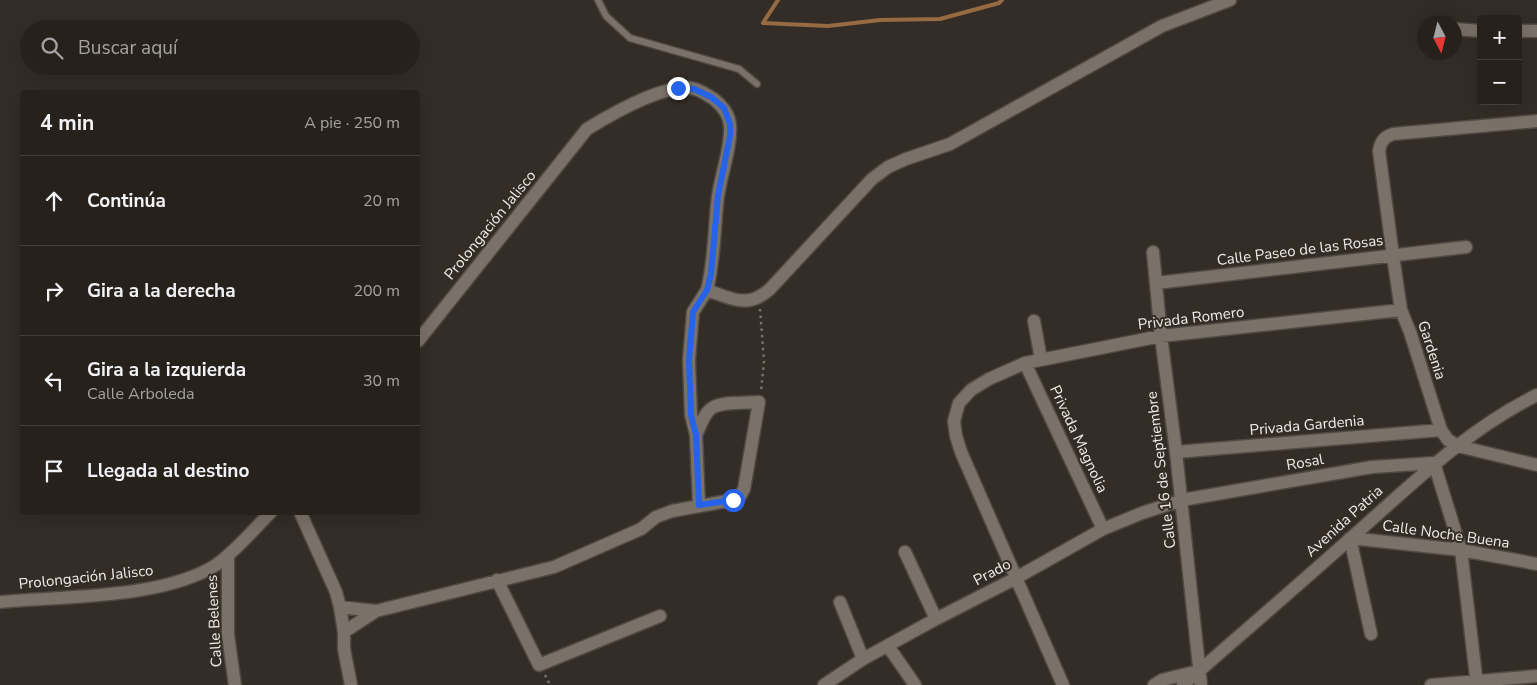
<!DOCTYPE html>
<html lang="es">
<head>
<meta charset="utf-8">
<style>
  body { margin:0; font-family:"Nunito Sans",sans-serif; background:#2f2925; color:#f1f3f6 }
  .controls { position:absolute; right:15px; top:15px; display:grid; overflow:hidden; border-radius:5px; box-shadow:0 5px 20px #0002 }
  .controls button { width:45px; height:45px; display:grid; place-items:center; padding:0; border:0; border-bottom:1px solid #433e3b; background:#27211c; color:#f1f3f6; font:25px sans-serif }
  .compass { position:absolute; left:1417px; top:15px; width:45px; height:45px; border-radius:50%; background:#27211c; box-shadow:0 5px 20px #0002; rotate:173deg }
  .stop { position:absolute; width:15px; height:15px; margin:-11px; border:4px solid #2563eb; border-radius:50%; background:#fff }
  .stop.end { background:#2563eb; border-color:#fff; box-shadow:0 1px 5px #0008 }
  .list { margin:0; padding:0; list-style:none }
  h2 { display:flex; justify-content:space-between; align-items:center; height:65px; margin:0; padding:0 20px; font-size:21px }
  h2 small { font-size:16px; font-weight:400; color:#a4a3a3 }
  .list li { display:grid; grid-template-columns:32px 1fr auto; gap:15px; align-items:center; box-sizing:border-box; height:90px; padding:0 20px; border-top:1px solid #433e3b }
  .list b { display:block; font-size:19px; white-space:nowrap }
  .list p { margin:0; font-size:16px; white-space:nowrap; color:#a4a3a3 }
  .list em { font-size:16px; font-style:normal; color:#a4a3a3 }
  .icon { flex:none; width:28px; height:28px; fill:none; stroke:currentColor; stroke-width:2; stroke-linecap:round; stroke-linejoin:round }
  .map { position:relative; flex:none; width:1537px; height:685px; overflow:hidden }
  .search { position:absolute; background:#27211c; box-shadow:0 5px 20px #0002; left:20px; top:20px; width:400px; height:55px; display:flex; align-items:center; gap:12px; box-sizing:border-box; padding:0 18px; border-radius:28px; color:#a4a3a3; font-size:19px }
  .panel { position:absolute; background:#27211c; box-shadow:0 5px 20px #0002; left:20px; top:90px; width:400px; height:425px; border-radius:5px }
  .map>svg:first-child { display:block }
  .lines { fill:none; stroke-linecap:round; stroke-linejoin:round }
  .stream { stroke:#966b43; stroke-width:4 }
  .service-casing { stroke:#4f4943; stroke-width:9 }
  .minor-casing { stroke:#4f4943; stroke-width:15 }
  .path { stroke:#79726c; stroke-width:2.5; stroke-dasharray:2.5 4; stroke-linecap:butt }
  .service { stroke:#7a7169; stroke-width:6 }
  .minor { stroke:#7a7169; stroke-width:12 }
  .route { stroke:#2563eb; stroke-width:6 }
  .labels { text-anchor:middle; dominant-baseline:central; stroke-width:4; stroke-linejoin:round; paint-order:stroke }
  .street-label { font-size:15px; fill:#f1ece7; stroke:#342c26 }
</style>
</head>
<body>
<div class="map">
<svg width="1537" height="685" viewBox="0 0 1537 685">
  <rect width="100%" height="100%" fill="#342c26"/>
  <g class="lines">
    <path class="stream" d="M 778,0 L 763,23 L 828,26 L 880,20 L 940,19 L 999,3 L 1002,0"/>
    <defs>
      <path id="service" d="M 598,0 L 606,16 L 630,38 L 739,69 L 757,84"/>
      <path id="minor" d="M 1454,29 L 1481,31
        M 1518,31 L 1537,31
        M 1537,121 L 1393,134 C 1384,137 1381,141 1379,151 L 1393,256 L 1401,310 L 1410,332 L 1441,430 L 1448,440 L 1458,446 L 1537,465
        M 1153,252 L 1161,336 L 1176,452 L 1201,685
        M 1156,283 L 1466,247
        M 1034,321 L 1041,359
        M 418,341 L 587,129 C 610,115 668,81 695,89 C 702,91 709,96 715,100 C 723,107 729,114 730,125 C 732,145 721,175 718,196 C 714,227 715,259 707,290 C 732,299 748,309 770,289 L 872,179 L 888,167 L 906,159 L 950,144 L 1162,26 L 1230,0
        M 1025,363 L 1103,529
        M 1176,452 L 1441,430
        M 699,505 L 696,435 L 691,415 L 689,360 L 693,312 L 707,290
        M 300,512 L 336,592 L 340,607 L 344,632 L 344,649 L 351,685
        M 905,552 L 936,619
        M 228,556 L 228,635 L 235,685
        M 497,580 L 539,665 L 660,616
        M 0,602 C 63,596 162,599 216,565 C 236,551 253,530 271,512
        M 840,602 L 863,659
        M 340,607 L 376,611
        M 344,632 L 376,611 L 554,567 L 641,529 L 656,517 L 672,511 L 733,500 L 740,496 L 744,489 L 759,402 C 747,403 722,401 712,408 C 704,413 700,427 696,435
        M 1371,634 L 1350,538 L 1461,550 L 1537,564
        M 888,646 L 915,685
        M 824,685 L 863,659 L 936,619 L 1016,578 L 1103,529 L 1142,513 L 1182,500 L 1372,467 L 1434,463 L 1461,550 L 1477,685
        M 1063,685 L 961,452 L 956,436 L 954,421 L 959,403 L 971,390 L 989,379 L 1025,363 L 1161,336 L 1401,310
        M 1154,685 L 1162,680 L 1198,671
        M 1183,685 C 1239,636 1296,587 1351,538 C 1410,486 1466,430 1537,395
        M 1431,685 L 1537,676"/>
    </defs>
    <use href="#service" class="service-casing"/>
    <use href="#minor" class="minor-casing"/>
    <path class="path" d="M 760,309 L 764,361 L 761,391
      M 545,675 L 550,685"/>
    <use href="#service" class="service"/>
    <use href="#minor" class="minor"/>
  </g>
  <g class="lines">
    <path class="route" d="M 678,88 L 694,89 L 711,97 L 724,108 L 730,124 L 730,136 L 718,195 L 711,274 L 707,290 L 693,312 L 689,360 L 691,415 L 696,435 L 699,505 L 733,500"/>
  </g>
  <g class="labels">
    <g class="street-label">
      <text transform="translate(490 225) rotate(-51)">Prolongación Jalisco</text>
      <text transform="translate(1300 250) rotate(-7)">Calle Paseo de las Rosas</text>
      <text transform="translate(1191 318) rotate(-7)">Privada Romero</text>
      <text transform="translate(1432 350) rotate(72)">Gardenia</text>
      <text transform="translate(1307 425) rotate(-5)">Privada Gardenia</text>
      <text transform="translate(1079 439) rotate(65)">Privada Magnolia</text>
      <text transform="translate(1305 462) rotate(-10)">Rosal</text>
      <text transform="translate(1161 470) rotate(-97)">Calle 16 de Septiembre</text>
      <text transform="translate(1344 521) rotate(-42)">Avenida Patria</text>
      <text transform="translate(1446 534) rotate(8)">Calle Noche Buena</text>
      <text transform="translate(992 572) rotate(-28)">Prado</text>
      <text transform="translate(86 577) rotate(-6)">Prolongación Jalisco</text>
      <text transform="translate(214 621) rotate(-93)">Calle Belenes</text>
    </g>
  </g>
</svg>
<div class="controls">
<button>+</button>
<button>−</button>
</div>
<svg class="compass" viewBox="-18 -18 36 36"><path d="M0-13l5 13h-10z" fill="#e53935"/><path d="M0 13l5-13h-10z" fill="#a4a3a3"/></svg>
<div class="stop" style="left:733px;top:500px"></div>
<div class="stop end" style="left:678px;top:88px"></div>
<div class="search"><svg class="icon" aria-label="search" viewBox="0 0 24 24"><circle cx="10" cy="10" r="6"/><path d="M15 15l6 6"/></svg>Buscar aquí</div>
<section class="panel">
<h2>4 min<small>A pie · 250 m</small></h2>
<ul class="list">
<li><svg class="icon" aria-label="ahead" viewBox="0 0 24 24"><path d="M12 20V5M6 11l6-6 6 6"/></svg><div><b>Continúa</b></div><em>20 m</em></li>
<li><svg class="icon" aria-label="right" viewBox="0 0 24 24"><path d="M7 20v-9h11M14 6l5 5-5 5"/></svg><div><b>Gira a la derecha</b></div><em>200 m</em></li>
<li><svg class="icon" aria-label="left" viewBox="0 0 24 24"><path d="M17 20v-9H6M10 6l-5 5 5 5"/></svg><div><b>Gira a la izquierda</b><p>Calle Arboleda</p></div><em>30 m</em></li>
<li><svg class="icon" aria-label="arrive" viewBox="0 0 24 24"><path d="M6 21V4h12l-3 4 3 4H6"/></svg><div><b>Llegada al destino</b></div></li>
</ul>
</section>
</div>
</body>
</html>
